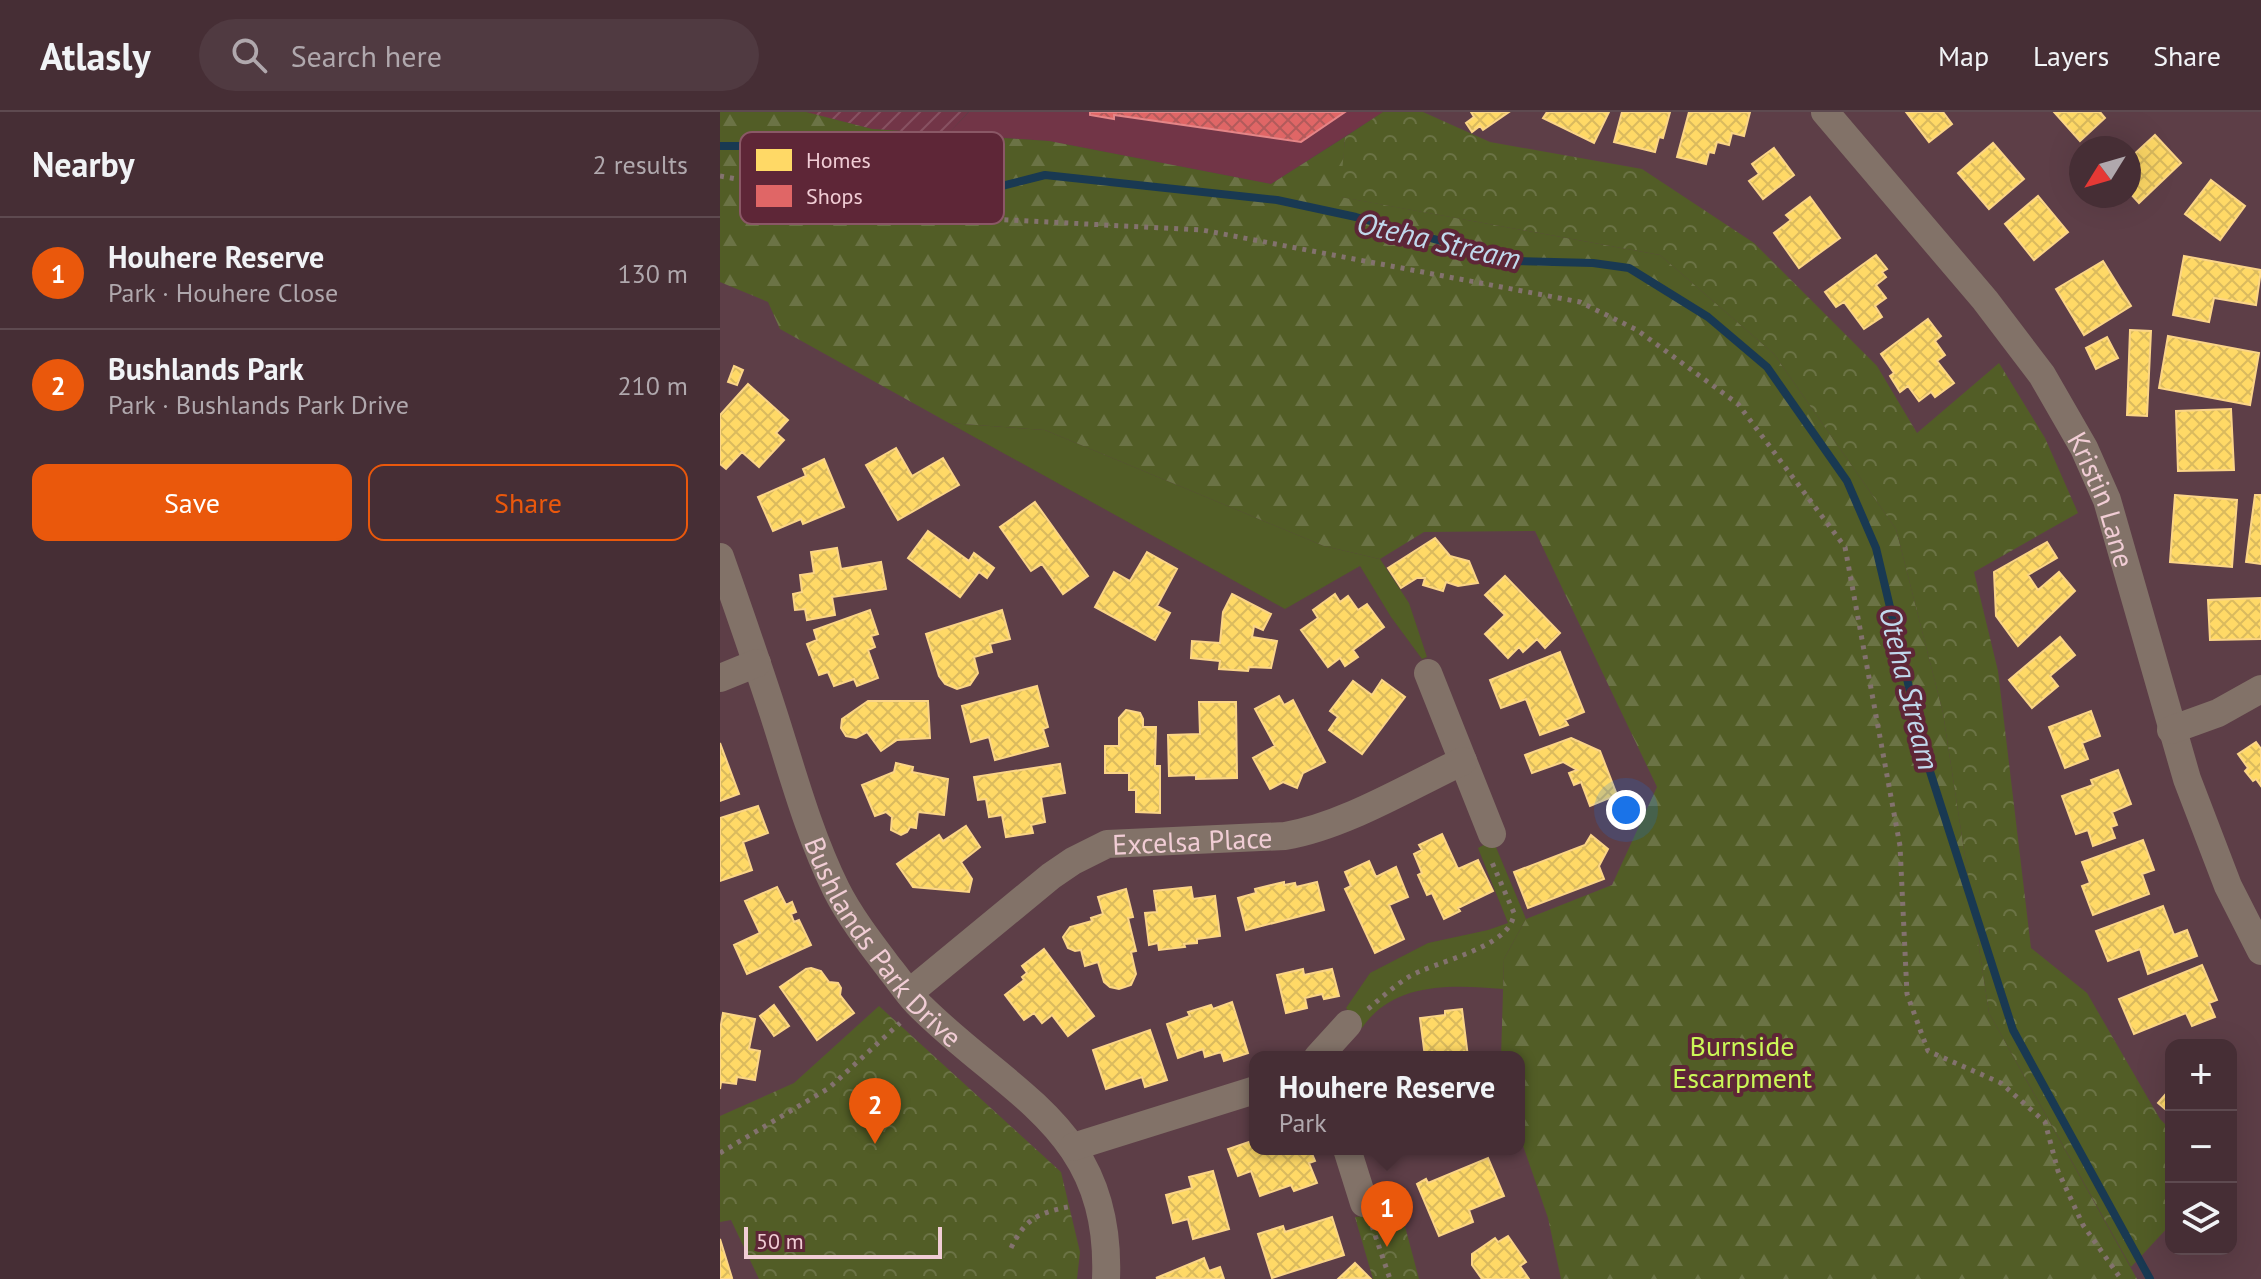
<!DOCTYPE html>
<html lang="en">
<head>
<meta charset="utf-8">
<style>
  body { margin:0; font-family:"PT Sans",sans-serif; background:#503a41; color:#f1f3f6 }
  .controls { position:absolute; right:24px; bottom:24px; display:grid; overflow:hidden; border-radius:16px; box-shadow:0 8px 32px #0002 }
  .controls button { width:72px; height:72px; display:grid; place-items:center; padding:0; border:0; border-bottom:2px solid #5e4a50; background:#462e35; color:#f1f3f6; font:40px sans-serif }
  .compass { position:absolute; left:1349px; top:24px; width:72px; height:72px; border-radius:50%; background:#462e35; box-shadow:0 8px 32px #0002; rotate:233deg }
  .scale { position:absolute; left:24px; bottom:20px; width:198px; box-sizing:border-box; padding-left:8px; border:4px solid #f1cdd5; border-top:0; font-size:22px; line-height:28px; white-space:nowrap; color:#f1cdd5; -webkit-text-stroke:6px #5e2637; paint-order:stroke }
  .you { position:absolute; left:906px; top:698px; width:28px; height:28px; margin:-20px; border:6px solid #fff; border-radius:50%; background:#1a73e8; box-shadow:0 0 0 12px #1a73e833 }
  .badge { display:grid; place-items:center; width:52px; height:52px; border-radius:50%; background:#ea580c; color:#fff; font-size:26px; font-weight:700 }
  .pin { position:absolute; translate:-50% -66px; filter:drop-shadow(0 2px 4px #0008) }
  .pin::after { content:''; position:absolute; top:42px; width:28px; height:24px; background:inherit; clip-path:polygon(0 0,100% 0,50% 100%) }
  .popup { position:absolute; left:529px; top:939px; width:276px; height:104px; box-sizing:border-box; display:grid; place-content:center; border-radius:16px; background:#462e35; filter:drop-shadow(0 2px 6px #0005); font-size:26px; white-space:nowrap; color:#b0a8ad }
  .popup b { font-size:30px; color:#f1f3f6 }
  .popup::after { content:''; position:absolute; left:50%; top:100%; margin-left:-16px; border:16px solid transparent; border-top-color:#462e35 }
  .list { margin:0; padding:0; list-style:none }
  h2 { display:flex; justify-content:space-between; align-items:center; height:104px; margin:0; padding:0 32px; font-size:34px }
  h2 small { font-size:26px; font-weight:400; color:#b0a8ad }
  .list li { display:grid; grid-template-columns:52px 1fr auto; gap:24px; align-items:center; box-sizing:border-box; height:112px; padding:0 32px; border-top:2px solid #5e4a50 }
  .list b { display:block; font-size:30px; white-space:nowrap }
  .list p { margin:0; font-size:26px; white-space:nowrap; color:#b0a8ad }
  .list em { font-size:26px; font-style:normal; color:#b0a8ad }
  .actions { display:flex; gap:16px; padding:24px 32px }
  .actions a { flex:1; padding:18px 0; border:2px solid #ea580c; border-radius:16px; text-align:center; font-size:28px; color:#ea580c }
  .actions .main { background:#ea580c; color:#fff }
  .icon { flex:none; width:44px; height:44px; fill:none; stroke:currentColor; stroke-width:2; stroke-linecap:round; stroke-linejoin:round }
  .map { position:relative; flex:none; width:1541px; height:1167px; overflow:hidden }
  header { display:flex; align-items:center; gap:48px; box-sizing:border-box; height:112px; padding:0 40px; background:#462e35; border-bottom:2px solid #5e4a50 }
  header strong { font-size:38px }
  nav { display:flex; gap:44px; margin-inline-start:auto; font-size:28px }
  .search { width:560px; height:72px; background:#503a41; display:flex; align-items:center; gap:20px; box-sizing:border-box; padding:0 28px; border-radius:44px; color:#b0a8ad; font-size:30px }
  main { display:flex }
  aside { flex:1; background:#462e35 }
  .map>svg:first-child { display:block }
  .built { fill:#723547 }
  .industrial { fill:url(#industrial-furrows) }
  .green { fill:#525d26 }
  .forest { fill:url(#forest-firs) }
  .park { fill:url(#park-crowns) }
  .homes { fill:url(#homes-cross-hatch); stroke:#fbd587; stroke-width:2 }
  .shops { fill:url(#shops-cross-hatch); stroke:#e58587; stroke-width:2 }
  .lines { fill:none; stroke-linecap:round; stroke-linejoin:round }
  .stream { stroke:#193952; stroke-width:8 }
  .path { stroke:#83726e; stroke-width:5; stroke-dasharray:4 6; stroke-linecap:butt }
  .street { stroke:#827268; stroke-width:28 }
  .labels { text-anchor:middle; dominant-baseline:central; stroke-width:8; stroke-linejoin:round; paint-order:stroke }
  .street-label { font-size:28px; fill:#f1cdd5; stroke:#5e2637 }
  .park-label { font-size:28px; fill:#cbf757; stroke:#5e2637 }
  .water-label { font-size:30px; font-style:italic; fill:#c0d8ec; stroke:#5e2637 }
  .key { fill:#5e2637; stroke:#8a5866; stroke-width:2 }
  .key-label { font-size:22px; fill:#f1cdd5 }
</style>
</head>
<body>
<header>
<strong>Atlasly</strong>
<div class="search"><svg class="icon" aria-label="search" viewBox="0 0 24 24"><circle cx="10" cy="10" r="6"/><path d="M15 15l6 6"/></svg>Search here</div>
<nav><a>Map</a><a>Layers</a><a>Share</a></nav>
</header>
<main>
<aside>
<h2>Nearby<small>2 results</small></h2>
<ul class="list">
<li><span class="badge">1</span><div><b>Houhere Reserve</b><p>Park · Houhere Close</p></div><em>130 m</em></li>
<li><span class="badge">2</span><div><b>Bushlands Park</b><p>Park · Bushlands Park Drive</p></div><em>210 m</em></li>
</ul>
<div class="actions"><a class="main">Save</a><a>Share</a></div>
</aside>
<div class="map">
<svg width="1541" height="1167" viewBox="0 0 1541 1167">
  <defs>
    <pattern id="industrial-furrows" width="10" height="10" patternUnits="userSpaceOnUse" patternTransform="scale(2)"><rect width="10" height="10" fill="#723547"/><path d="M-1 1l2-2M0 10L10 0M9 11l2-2" fill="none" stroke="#875161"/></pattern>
    <pattern id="forest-firs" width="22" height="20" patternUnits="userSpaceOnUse" patternTransform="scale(2)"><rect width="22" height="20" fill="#525d26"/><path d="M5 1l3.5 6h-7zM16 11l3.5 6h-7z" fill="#6b7345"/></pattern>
    <pattern id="park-crowns" width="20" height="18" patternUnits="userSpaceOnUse" patternTransform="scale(2)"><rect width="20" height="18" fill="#525d26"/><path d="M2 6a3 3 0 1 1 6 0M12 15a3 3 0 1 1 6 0" fill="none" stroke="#6b7345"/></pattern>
    <pattern id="homes-cross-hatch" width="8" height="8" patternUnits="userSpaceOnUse" patternTransform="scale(2)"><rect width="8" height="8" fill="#ffd966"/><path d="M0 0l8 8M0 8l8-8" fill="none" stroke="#daba5e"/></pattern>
    <pattern id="shops-cross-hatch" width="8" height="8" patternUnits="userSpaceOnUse" patternTransform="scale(2)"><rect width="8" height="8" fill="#e06666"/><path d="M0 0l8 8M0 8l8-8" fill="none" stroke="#b25a5b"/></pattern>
  </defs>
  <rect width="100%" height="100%" fill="#5d3e47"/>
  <path class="built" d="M 249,0 L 663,0 L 551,72 L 329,29 L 228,22 Z"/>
  <path class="industrial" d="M 86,0 L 248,0 L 228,22 L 152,17 Z"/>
  <path class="green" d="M 229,311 L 325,318 L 604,434 L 660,447 L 689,491 L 707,545 L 702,547 L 671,505 L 640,454 L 565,497 Z
    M 773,728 L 806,807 L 784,847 L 783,877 C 733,873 674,869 642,916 L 626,896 L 650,861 L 708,831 L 768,818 L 788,811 L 758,736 Z"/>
  <path class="forest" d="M 0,0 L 86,0 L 152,17 L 329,29 L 551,72 L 625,25 L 621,85 L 940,143 L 1054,242 L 1176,417 L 1223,601 L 1269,901 L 1417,1167 L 841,1167 L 828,1106 L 799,1022 L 799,945 L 781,945 L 784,847 L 806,807 L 892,773 L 937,675 L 815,419 L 704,420 L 660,447 L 604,434 L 325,318 L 229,311 L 60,217 L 48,190 L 0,170 Z"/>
  <path class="park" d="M 663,0 L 703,0 L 770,30 L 922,57 L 1034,131 L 1157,254 L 1197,321 L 1279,251 L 1325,326 L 1358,401 L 1254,460 L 1278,559 L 1311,836 L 1367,881 L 1440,1007 L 1451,1018 L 1451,1112 L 1411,1155 L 1269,901 L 1223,601 L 1176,417 L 1054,242 L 940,143 L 620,85 L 625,25 Z
    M 159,894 L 341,1060 L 360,1140 L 357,1167 L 39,1167 L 11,1108 L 0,1110 L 0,1004 L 74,971 Z
    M 666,1102 L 682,1103 L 699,1167 L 653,1167 L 635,1105 Z"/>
  <path class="homes" d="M 751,0 L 789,0 L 763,18 L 760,14 L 752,20 L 746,11 L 754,5 Z
    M 827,0 L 889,0 L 874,31 L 823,6 Z
    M 902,0 L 950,0 L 943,26 L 939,25 L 935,40 L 894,30 Z
    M 969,0 L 1030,0 L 1024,24 L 1012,21 L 1009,33 L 997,30 L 994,41 L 989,40 L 986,52 L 957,45 Z
    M 1186,0 L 1223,0 L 1232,12 L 1209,30 Z
    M 1334,0 L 1380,0 L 1385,6 L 1360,29 Z
    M 1435,23 L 1461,51 L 1419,91 L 1409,80 L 1409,47 Z
    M 1273,31 L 1304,67 L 1269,97 L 1238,61 Z
    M 1054,36 L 1074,63 L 1043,87 L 1029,69 L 1039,62 L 1032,52 Z
    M 1491,68 L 1525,94 L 1500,128 L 1465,102 Z
    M 1318,84 L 1348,120 L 1314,148 L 1285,112 Z
    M 1090,85 L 1120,126 L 1079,156 L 1054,121 L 1071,108 L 1066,103 Z
    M 1156,143 L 1167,157 L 1162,160 L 1166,165 L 1156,173 L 1166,186 L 1155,194 L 1162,205 L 1144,217 L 1124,190 L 1116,195 L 1105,180 Z
    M 1464,144 L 1541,158 L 1536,193 L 1494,186 L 1489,210 L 1453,203 Z
    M 1383,149 L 1411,194 L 1364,223 L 1336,177 Z
    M 1208,207 L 1221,224 L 1215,229 L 1225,243 L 1217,249 L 1234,271 L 1215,285 L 1211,280 L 1199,289 L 1188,274 L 1180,280 L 1170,264 L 1174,261 L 1161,242 Z
    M 1410,218 L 1431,219 L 1427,304 L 1407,303 Z
    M 1448,224 L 1539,241 L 1530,293 L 1439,276 Z
    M 1387,225 L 1398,246 L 1376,257 L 1366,236 Z
    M 14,254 L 23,258 L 17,273 L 8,270 Z
    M 28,272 L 68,308 L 56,321 L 64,328 L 39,355 L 22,340 L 6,357 L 0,352 L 0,303 Z
    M 1511,297 L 1514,358 L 1458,359 L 1456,299 Z
    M 176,336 L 192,364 L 223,346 L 239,373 L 178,408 L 146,353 Z
    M 104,347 L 124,395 L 83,412 L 81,407 L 53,419 L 38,385 L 86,364 L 83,357 Z
    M 1455,383 L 1517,388 L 1512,455 L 1450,450 Z
    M 1535,383 L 1541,383 L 1541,452 L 1526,450 Z
    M 315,390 L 368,464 L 343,482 L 322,452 L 311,459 L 280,415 Z
    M 208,419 L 249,449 L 254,441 L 274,456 L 267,466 L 259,460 L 240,485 L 188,446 Z
    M 715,426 L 730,444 L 749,449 L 758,471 L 738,474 L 726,470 L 723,479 L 703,473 L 705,466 L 697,466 L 681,476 L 668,456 Z
    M 1327,430 L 1337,446 L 1308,463 L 1318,478 L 1339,460 L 1355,479 L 1298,534 L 1276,504 L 1274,460 Z
    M 117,436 L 121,457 L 161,450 L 166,477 L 112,485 L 115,503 L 87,508 L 85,497 L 75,498 L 73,482 L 82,480 L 80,463 L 94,461 L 91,440 Z
    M 427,440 L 457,457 L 437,494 L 450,501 L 435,528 L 375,495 L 394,460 L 410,469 Z
    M 785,464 L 840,521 L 825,536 L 817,527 L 803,540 L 799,535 L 788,546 L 765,522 L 785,503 L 765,483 Z
    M 512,482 L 551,502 L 543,518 L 534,514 L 532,525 L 557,529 L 551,556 L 529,555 L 528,559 L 499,557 L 500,549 L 471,546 L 472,529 L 500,531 L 503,500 Z
    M 615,482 L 620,490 L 628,484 L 638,498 L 647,492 L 664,515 L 633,538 L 638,545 L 625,554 L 620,546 L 608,555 L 581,518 L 598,506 L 593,498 Z
    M 1541,486 L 1541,527 L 1490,528 L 1488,488 Z
    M 150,498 L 158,522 L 151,524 L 155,535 L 148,538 L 158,566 L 137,574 L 134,567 L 114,574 L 108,560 L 99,563 L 87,532 L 97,528 L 94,518 Z
    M 282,498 L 290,527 L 270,532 L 272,540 L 254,545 L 258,561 L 250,573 L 237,577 L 225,572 L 219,564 L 206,522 Z
    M 1340,525 L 1355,543 L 1330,564 L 1338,574 L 1312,596 L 1289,568 Z
    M 840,540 L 864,600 L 845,608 L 848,613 L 820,623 L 806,587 L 781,596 L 770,568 Z
    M 662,568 L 685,585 L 642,642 L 609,618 L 618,605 L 610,599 L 633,569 L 652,583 Z
    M 317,574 L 328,615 L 323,617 L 328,634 L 275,648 L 269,625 L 251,630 L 242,594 Z
    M 559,584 L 564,593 L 573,588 L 605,650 L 583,661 L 577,676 L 563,670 L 550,677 L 533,646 L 555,634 L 535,597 Z
    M 148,589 L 208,589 L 210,626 L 177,628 L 161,639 L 147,620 L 136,626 L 126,624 L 121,616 L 122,607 Z
    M 479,590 L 516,590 L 517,666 L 476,667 L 476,663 L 449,664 L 448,623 L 480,622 Z
    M 406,598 L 420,601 L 423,607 L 423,615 L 436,615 L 435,654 L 440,654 L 440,701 L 416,700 L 416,678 L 409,678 L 409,661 L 385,661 L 385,634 L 399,634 L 399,606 Z
    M 1371,599 L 1380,624 L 1362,631 L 1368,647 L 1345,656 L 1329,615 Z
    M 851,626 L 880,639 L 897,683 L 870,694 L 861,670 L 854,673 L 849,661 L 857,658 L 843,650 L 812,661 L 805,643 Z
    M 1536,630 L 1541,637 L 1541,674 L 1536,667 L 1533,669 L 1525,659 L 1528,656 L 1518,642 Z
    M 0,631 L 19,682 L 0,689 Z
    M 176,651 L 193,655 L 192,660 L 228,667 L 224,703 L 198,700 L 196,716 L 190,715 L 187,720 L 181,723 L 171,718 L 172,705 L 166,700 L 155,704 L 142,673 L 174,660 Z
    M 340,652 L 345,681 L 321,685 L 325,710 L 311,713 L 313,721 L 286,725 L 282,703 L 269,705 L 266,687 L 258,688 L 254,665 Z
    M 1398,658 L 1411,692 L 1392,700 L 1397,713 L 1391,715 L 1395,726 L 1373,734 L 1368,718 L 1356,722 L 1342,684 L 1373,673 L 1371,668 Z
    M 38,694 L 48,721 L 23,730 L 32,758 L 0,769 L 0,706 Z
    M 246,714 L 260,735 L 241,750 L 252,767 L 249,780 L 193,775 L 177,752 L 219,723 L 223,729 Z
    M 722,722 L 738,757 L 758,748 L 773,779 L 738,796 L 740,799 L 724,807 L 712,781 L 707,783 L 698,763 L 702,761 L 694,742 L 702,738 L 699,733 Z
    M 871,723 L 888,737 L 879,754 L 884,767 L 808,796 L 794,760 L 865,733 Z
    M 1423,728 L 1434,758 L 1422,762 L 1429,782 L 1373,803 L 1362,774 L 1370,771 L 1362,750 Z
    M 649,749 L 656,765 L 676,755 L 688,785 L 669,793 L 684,827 L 655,841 L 625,777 L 631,774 L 625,760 Z
    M 564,770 L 564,773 L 575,771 L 576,775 L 597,770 L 604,798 L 526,818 L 518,786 L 536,781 L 535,777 Z
    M 57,775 L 66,793 L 72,790 L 76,800 L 71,802 L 74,810 L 79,808 L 91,833 L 27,862 L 14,833 L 40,821 L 25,789 Z
    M 471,775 L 473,787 L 495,784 L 500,824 L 477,827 L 477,831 L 464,832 L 465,835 L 439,838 L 438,831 L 429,833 L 425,801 L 437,800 L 434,779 Z
    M 406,777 L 413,805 L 408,806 L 416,839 L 411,840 L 416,862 L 411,873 L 399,877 L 390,875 L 384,870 L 378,850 L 365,854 L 361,838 L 355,839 L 348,836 L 343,825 L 350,815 L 372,809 L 371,806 L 383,802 L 378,785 Z
    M 1443,794 L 1454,823 L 1467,818 L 1477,844 L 1428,862 L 1420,837 L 1388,849 L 1376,819 Z
    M 324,837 L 374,904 L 348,924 L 332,903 L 322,911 L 314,901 L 304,908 L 285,883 L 304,868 L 302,865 L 307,861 L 302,854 Z
    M 1482,853 L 1497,888 L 1489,891 L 1495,905 L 1472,914 L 1466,901 L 1414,922 L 1399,887 Z
    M 91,856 L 101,859 L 109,870 L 118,871 L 121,876 L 120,883 L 134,901 L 97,928 L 60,875 L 86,857 Z
    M 583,857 L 584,863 L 612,857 L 619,884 L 604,887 L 602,882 L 585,886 L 587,896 L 566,901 L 557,863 Z
    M 512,890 L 528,941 L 504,949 L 501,940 L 485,945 L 483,937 L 458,946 L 447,912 L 470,904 L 468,900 L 491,893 L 493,897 Z
    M 54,893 L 69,914 L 54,924 L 40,904 Z
    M 742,897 L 748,945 L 705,945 L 700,906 L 725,903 L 725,899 Z
    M 3,901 L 35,907 L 29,937 L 40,939 L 35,968 L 17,965 L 16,972 L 1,970 L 0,977 L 0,918 Z
    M 430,918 L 447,968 L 425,975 L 422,965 L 386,977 L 373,938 Z
    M 1451,976 L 1451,1002 L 1438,991 Z
    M 535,1028 L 535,1037 L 541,1037 L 542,1040 L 551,1037 L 590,1037 L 595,1049 L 589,1051 L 597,1071 L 574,1079 L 571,1073 L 540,1084 L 531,1059 L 518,1064 L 508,1037 Z
    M 768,1046 L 784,1084 L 749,1098 L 753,1110 L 719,1124 L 697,1072 L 706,1067 L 708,1071 Z
    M 493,1059 L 509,1117 L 473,1127 L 468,1107 L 453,1111 L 446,1083 L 472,1076 L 469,1065 Z
    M 612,1105 L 624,1143 L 552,1166 L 538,1122 L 563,1114 L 565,1120 Z
    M 788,1124 L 806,1150 L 800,1154 L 809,1167 L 762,1167 L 752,1153 L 752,1142 L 775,1126 L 778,1130 Z
    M 0,1127 L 12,1166 L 7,1167 L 0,1167 Z
    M 484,1146 L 489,1159 L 500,1155 L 504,1167 L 436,1166 Z
    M 635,1151 L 650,1166 L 618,1167 Z"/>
  <path class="shops" d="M 370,0 L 625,0 L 581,30 L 394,3 L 394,7 L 370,3 Z"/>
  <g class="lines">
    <path class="stream" d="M 0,34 L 67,34 L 106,57 L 181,80 L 258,80 L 325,63 L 557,88 L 636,105 L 792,149 L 873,151 L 909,156 L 988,205 L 1047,255 L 1127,369 L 1156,436 L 1206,647 L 1293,918 L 1430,1167"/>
    <path class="path" d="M 0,64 L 83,79 L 135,100 L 482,118 L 860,190 L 917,218 L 1018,292 L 1125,435 L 1180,734 L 1187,882 L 1208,939 L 1281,971 L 1325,1010 L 1338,1059 L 1363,1113 L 1401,1167
      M 648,897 C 661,886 673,875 687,866 C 713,849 791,837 794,801 L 771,748
      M 0,1041 L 109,976 L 180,911
      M 652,1114 L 670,1167
      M 291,1136 C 306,1105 319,1101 352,1094"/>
    <g class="street">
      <path id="s1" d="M 1105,0 L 1265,188 L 1322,263 L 1364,336 L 1387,388 L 1467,667 L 1508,774 L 1541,839"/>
      <path id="s2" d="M 0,445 C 18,496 36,548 53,600 C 72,659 88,720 116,777 C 130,805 151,832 170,857 C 180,869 189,884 201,895 C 292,985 392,1017 386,1167"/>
      <path d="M 708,561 L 772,722"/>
      <path d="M 0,566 L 37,551"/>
      <path d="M 1451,618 L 1498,601 L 1541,577"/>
      <path id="s3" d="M 189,881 L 331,764 L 353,749 L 387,732 L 565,724 C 624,714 688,675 743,649"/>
      <path d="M 598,945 L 628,912"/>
      <path d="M 353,1035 L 535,978"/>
      <path d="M 627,1037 L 644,1091"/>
    </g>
  </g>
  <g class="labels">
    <g class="street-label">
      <text stroke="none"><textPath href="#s1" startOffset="480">Kristin Lane</textPath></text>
      <text stroke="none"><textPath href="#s3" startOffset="334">Excelsa Place</textPath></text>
      <text stroke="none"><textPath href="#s2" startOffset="422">Bushlands Park Drive</textPath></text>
    </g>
    <g class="park-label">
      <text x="1022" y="933">Burnside<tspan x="1022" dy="32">Escarpment</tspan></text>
    </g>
    <g class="water-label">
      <text transform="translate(719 128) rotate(13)">Oteha Stream</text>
      <text transform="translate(1190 576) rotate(76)">Oteha Stream</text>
    </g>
  </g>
  <rect x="20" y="20" width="264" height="92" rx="12" class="key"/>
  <rect x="36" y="37" width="36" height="22" fill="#ffd966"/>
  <rect x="36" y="73" width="36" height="22" fill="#e06666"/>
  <g class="key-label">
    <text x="86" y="56">Homes</text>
    <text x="86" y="92">Shops</text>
  </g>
</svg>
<div class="controls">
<button>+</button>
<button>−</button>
<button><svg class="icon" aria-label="layers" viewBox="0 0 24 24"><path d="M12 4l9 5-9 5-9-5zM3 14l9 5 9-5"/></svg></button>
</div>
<svg class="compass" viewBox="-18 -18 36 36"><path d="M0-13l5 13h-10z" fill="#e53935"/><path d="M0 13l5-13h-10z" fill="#b0a8ad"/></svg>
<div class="scale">50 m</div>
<div class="you"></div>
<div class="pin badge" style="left:667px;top:1135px">1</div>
<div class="popup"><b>Houhere Reserve</b>Park</div>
<div class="pin badge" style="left:155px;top:1032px">2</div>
</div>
</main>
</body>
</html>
